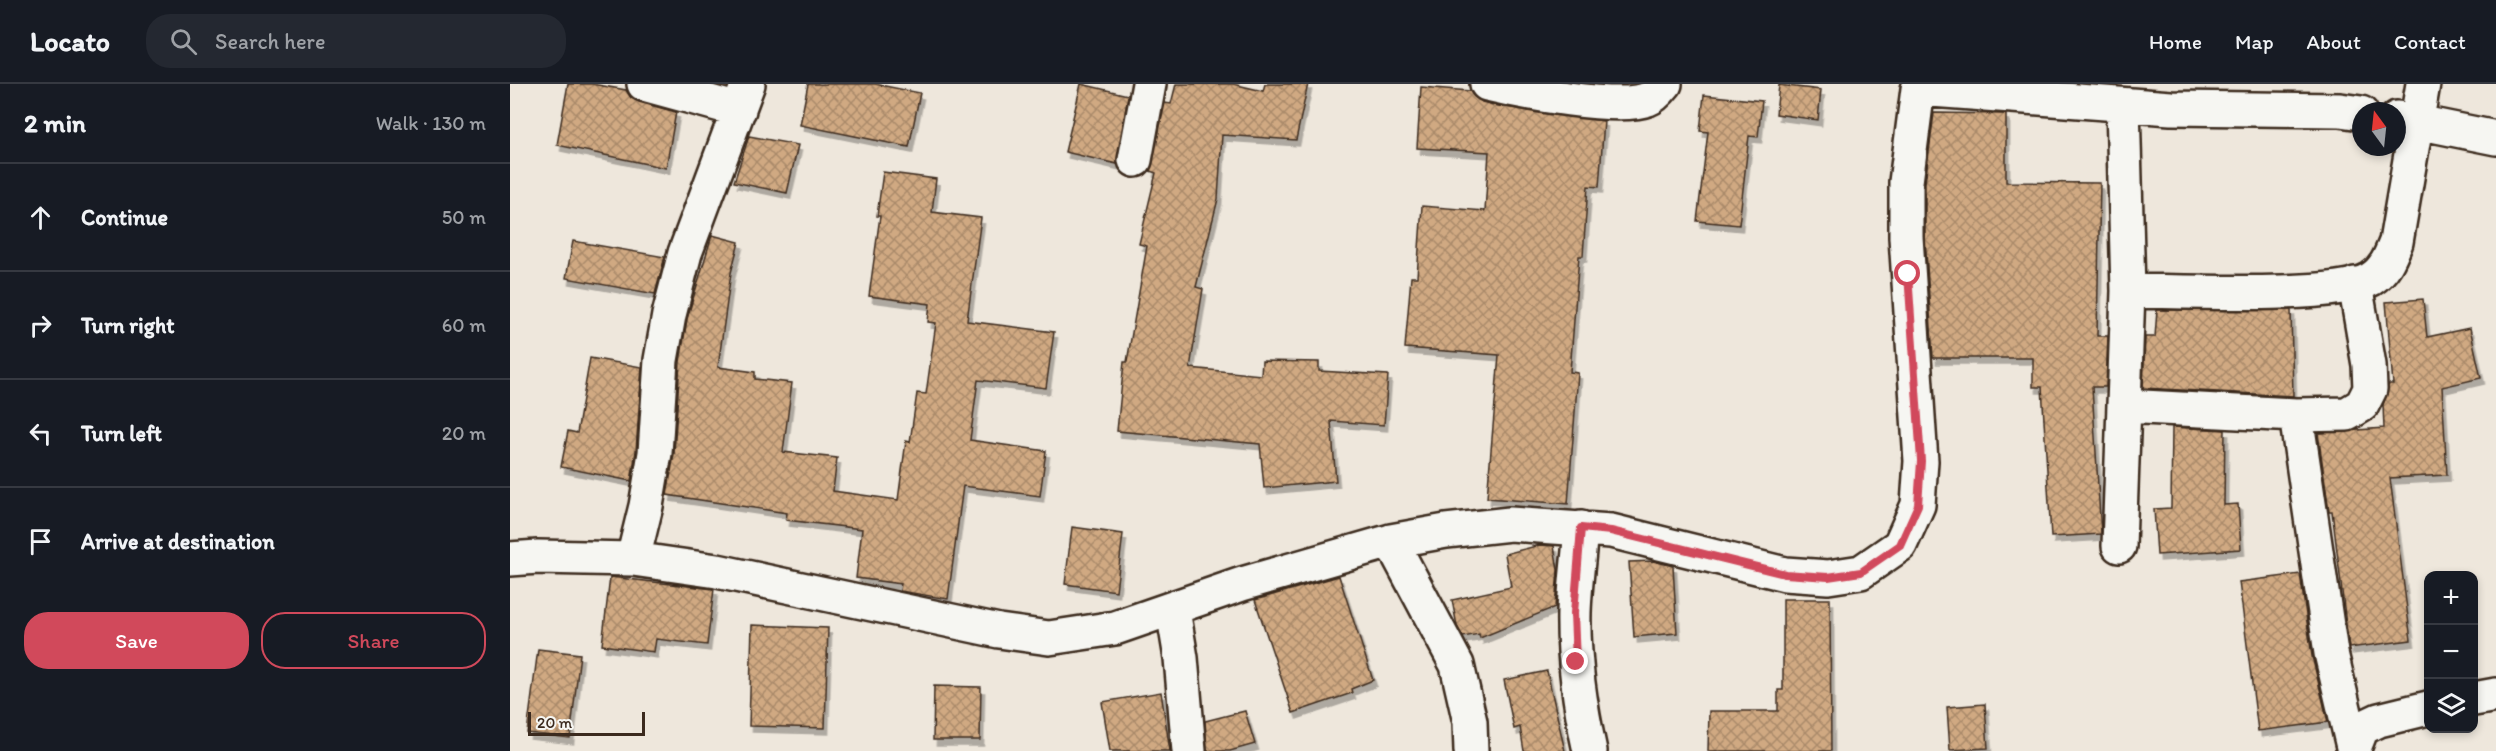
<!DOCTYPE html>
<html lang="en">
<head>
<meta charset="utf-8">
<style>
  body { margin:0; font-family:Itim,sans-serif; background:#242831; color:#f1f3f6 }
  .controls { position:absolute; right:18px; bottom:18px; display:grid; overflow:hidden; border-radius:12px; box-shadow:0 3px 9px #0003 }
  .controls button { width:54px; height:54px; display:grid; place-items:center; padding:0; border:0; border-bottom:2px solid #363941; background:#171b24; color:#f1f3f6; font:30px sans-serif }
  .compass { position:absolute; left:1842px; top:18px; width:54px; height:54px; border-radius:50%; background:#171b24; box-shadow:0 3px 9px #0003; rotate:345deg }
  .scale { position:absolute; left:18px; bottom:15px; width:117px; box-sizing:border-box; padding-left:6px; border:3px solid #3b2a1e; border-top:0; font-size:16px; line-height:21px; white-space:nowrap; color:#3b2a1e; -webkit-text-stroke:4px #f6f6f2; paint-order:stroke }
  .stop { position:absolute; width:18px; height:18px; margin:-14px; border:4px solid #d1495b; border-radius:50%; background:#fff }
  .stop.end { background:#d1495b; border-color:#fff; box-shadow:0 2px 6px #0008 }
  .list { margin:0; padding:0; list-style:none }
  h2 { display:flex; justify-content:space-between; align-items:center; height:78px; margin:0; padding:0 24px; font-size:26px }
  h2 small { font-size:20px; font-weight:400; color:#9ea1a6 }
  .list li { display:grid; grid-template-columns:39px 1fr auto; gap:18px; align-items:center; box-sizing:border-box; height:108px; padding:0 24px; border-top:2px solid #363941 }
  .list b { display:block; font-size:22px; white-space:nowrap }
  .list em { font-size:20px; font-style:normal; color:#9ea1a6 }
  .actions { display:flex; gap:12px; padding:18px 24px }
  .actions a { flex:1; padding:14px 0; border:2px solid #d1495b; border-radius:24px; text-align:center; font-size:21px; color:#d1495b }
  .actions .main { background:#d1495b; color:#fff }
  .icon { flex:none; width:33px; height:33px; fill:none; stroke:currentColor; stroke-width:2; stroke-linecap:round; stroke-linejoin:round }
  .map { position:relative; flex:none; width:1986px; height:667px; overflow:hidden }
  header { display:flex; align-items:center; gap:36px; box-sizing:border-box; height:84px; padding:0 30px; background:#171b24; border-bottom:2px solid #363941 }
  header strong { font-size:28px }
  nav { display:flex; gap:33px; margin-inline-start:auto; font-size:21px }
  .search { width:420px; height:54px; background:#242831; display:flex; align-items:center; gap:15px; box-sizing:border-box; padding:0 21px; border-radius:24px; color:#9ea1a6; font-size:22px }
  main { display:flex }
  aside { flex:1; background:#171b24 }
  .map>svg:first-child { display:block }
  .building { fill:url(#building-cross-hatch); stroke:#3b2a1e; stroke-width:1.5; filter:url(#shadow) }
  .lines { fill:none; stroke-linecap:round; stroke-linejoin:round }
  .minor-casing { stroke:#3b2a1e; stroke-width:38 }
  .minor { stroke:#f6f6f2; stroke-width:33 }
  .route { stroke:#d1495b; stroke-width:8 }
</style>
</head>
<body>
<header>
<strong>Locato</strong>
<div class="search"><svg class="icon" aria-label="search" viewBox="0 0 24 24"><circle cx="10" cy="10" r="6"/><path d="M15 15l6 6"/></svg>Search here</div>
<nav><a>Home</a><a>Map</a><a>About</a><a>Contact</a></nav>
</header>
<main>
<aside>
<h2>2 min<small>Walk · 130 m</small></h2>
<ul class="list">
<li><svg class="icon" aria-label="ahead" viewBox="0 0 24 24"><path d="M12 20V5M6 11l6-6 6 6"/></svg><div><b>Continue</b></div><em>50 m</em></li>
<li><svg class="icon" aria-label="right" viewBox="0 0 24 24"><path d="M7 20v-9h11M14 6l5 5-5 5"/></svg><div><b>Turn right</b></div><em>60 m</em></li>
<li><svg class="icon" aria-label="left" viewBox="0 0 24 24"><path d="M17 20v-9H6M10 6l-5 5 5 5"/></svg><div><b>Turn left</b></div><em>20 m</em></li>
<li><svg class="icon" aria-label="arrive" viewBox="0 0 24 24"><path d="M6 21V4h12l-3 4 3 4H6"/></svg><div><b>Arrive at destination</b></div></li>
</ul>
<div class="actions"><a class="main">Save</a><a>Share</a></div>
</aside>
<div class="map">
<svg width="1986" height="667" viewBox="0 0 1986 667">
  <defs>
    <pattern id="building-cross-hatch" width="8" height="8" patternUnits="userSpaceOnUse" patternTransform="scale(1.5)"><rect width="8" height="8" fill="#d0a982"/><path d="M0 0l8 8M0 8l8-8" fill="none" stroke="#aa8a6a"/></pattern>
    <filter id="shadow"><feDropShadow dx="3.5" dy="6" stdDeviation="0" flood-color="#0004"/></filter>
  </defs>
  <rect width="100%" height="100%" fill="#eee7dc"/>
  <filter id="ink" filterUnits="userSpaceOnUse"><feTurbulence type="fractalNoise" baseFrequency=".0167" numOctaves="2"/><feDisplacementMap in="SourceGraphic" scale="12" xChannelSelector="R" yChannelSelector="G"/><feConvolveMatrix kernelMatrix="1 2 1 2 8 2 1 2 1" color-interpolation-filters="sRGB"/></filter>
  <g filter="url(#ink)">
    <path class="building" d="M 58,0 L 82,0 L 116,6 L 121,14 L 129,18 L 166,28 L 156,84 L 47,61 Z
      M 298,0 L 365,0 L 410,9 L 399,63 L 290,41 Z
      M 571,0 L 618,11 L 607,80 L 555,68 Z
      M 666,0 L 723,0 L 753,7 L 755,0 L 798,0 L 786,56 L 712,51 L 708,115 L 686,203 L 693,205 L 680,284 L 751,291 L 752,277 L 809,278 L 809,287 L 878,291 L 874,341 L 821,337 L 826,397 L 754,404 L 750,360 L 607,347 L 614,278 L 617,278 L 637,162 L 629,160 L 646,89 L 640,87 L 655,19 L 661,20 Z
      M 1269,1 L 1311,6 L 1308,36 L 1266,30 Z
      M 911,3 L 960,7 L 972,18 L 988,22 L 1094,37 L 1089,103 L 1078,102 L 1073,172 L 1069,172 L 1060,288 L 1068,289 L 1058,420 L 977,414 L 989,271 L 895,264 L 901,193 L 907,193 L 912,122 L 975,127 L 979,68 L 907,64 Z
      M 1194,11 L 1252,17 L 1248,53 L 1239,52 L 1229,141 L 1187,137 L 1198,48 L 1190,47 Z
      M 1424,29 L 1496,30 L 1496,98 L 1590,99 L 1587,252 L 1598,252 L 1596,303 L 1582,303 L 1591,450 L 1541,453 L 1532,303 L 1523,303 L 1523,274 L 1423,274 L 1415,152 L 1415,99 Z
      M 239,52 L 288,61 L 277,109 L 224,98 Z
      M 373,88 L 426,95 L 422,128 L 471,134 L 457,237 L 544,248 L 536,304 L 468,296 L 460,356 L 536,367 L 530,412 L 453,402 L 438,515 L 390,507 L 391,500 L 346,494 L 352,445 L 276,436 L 277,429 L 157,411 L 164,370 L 170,278 L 177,235 L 202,151 L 229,158 L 221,189 L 208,283 L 245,288 L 245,295 L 282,299 L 273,368 L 327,374 L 323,407 L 388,416 L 396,357 L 400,358 L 407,309 L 416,310 L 426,239 L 418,238 L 420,220 L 359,212 L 370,132 L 367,132 Z
      M 63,157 L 155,173 L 145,210 L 56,194 Z
      M 1913,215 L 1917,253 L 1960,244 L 1971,294 L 1932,303 L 1937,391 L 1880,394 L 1901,556 L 1839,564 L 1822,427 L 1819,427 L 1808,349 L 1874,344 L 1873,321 L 1879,300 L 1883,300 L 1876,218 Z
      M 1647,226 L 1781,226 L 1783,312 L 1633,304 L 1635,253 L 1645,253 Z
      M 80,274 L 132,283 L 126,367 L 121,397 L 51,383 L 58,347 L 67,349 Z
      M 1662,343 L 1715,346 L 1714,421 L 1728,420 L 1731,465 L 1647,471 L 1644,425 L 1661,424 Z
      M 562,443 L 613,450 L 606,507 L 555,500 Z
      M 1030,461 L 1044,462 L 1048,486 L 1045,523 L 970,554 L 969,550 L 953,553 L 947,542 L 942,516 L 1001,503 L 995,470 Z
      M 1143,477 L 1163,482 L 1167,549 L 1124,553 L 1119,478 Z
      M 1790,490 L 1802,572 L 1818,638 L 1748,647 L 1729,498 Z
      M 829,492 L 863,596 L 841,605 L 842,609 L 783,629 L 745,516 Z
      M 100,493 L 204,505 L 197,561 L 146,555 L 144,568 L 92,561 Z
      M 1273,515 L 1320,515 L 1321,667 L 1198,667 L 1199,627 L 1268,627 L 1268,606 L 1273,606 Z
      M 242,541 L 318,544 L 315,644 L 239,642 Z
      M 28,565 L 70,570 L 60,654 L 17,649 Z
      M 1037,587 L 1055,667 L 1014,667 L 1010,643 L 1004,645 L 994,596 Z
      M 424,602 L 471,603 L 470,656 L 423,656 Z
      M 651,608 L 660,667 L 600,667 L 592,618 Z
      M 1475,620 L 1478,664 L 1440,666 L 1437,623 Z
      M 735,627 L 745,660 L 720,667 L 697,667 L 695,637 Z"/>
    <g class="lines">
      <defs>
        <path id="minor" d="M 134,0 L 229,26
          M 977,0 C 1010,8 1109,27 1138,15 C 1144,13 1151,5 1155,0
          M 1887,34 L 1986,54
          M 625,76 L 639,0
          M 1618,207 C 1665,207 1827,215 1861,195 C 1875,186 1880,173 1886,158 L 1913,0
          M 1614,322 L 1786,331 L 1837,330 L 1852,321 L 1860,305 L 1859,281 L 1845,200
          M 1786,331 L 1821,569 L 1843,663
          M 1071,444 C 1069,472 1065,500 1064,528 C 1063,575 1070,622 1080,667
          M 881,457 L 947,581 L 960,638 L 961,667
          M 1609,462 L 1618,207 L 1613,21
          M 0,475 L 28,473 L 123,475 L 207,487 L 489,547 L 539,554 L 605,544 L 732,500 L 881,457 L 936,447 L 1000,440 L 1101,447 L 1275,490 L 1318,493 L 1351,488 L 1390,461 L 1408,421 L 1411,377 L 1396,153 L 1396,98 L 1408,5 L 1661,24 L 1830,26 L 1851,29
          M 123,475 L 136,422 L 145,369 L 151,276 L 159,231 L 175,169 L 238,0
          M 663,526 L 671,574 L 679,667
          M 1964,615 L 1986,611
          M 1843,667 L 1852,644 L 1869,636 L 1918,624"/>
      </defs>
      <use href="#minor" class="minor-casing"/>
      <use href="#minor" class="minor"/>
    </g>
  </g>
  <g class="lines" filter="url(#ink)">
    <path class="route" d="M 1066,578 L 1064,529 L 1071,444 L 1101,447 L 1275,490 L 1318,493 L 1351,488 L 1390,461 L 1408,421 L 1411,377 L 1398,190"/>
  </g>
</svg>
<div class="controls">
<button>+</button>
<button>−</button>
<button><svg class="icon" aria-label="layers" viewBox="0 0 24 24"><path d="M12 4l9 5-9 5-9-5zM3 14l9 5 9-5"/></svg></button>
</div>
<svg class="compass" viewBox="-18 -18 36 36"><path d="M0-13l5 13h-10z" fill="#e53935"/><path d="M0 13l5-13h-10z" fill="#9ea1a6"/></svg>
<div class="scale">20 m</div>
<div class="stop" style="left:1398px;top:190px"></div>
<div class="stop end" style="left:1066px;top:578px"></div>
</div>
</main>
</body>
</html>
